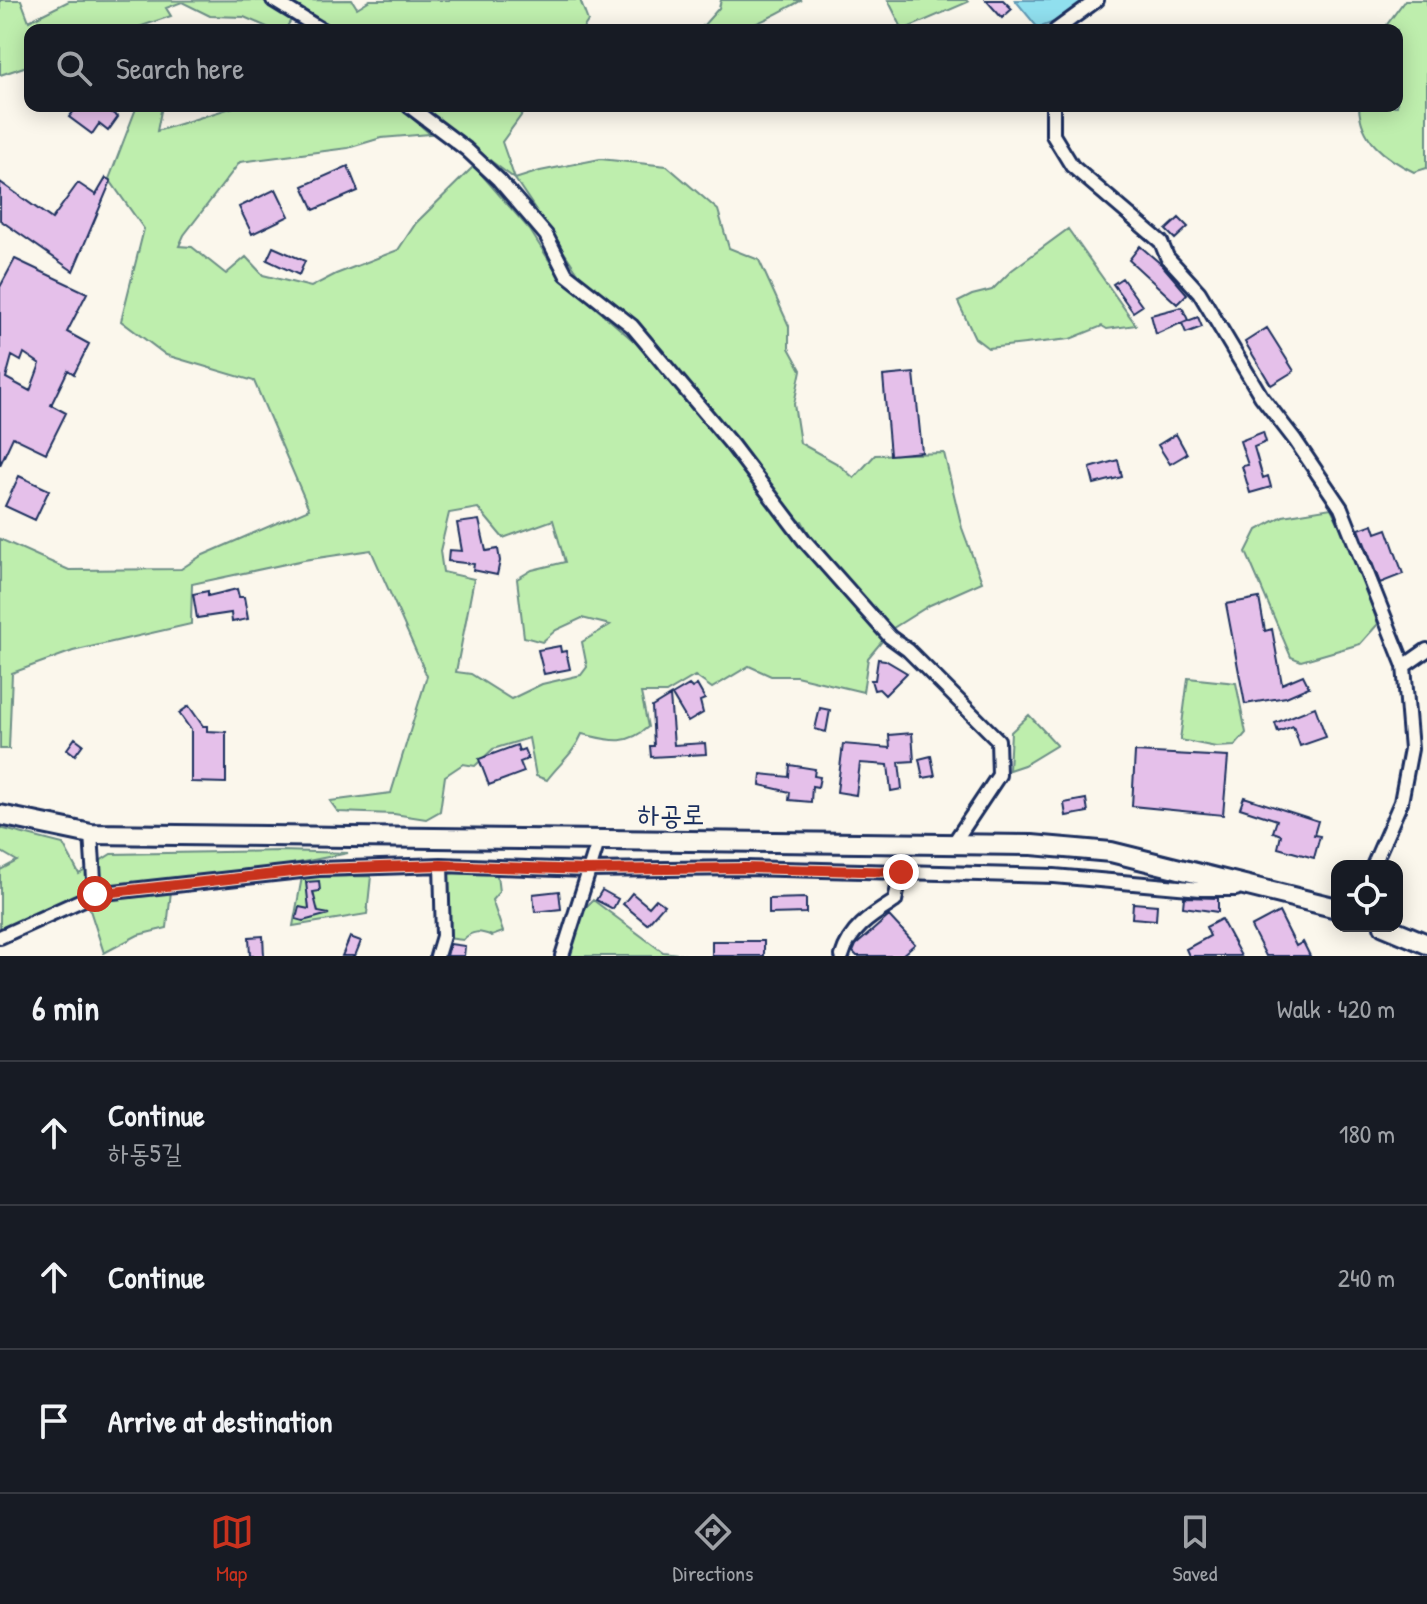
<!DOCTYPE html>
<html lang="en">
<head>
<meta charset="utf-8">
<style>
  body { margin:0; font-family:"Patrick Hand","Poor Story",sans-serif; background:#20242c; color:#f1f3f6 }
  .controls { position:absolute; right:24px; bottom:24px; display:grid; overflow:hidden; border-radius:16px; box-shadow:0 4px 20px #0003 }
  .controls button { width:72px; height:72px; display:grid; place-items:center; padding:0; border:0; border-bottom:2px solid #363941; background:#171b24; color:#f1f3f6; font:40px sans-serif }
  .stop { position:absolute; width:24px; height:24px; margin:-18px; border:6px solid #c8321e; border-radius:50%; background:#fff }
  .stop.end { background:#c8321e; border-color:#fff; box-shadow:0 2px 8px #0008 }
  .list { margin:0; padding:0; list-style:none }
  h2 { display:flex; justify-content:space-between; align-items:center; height:104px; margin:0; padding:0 32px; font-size:34px }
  h2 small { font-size:26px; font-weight:400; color:#9ea1a6 }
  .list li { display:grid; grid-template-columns:52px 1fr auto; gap:24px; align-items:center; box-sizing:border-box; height:144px; padding:0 32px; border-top:2px solid #363941 }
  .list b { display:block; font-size:30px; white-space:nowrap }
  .list p { margin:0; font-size:26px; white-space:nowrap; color:#9ea1a6 }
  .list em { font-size:26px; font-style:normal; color:#9ea1a6 }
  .icon { flex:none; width:44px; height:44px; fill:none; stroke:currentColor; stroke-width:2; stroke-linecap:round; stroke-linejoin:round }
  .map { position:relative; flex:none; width:1427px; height:956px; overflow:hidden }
  .search { position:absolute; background:#171b24; box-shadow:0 4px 20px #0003; left:24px; right:24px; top:24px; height:88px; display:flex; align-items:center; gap:20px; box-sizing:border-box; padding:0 28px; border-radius:16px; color:#9ea1a6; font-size:30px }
  .sheet { height:536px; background:#171b24 }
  nav { display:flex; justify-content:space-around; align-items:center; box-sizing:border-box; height:112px; border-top:2px solid #363941; background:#171b24; font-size:22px; color:#9ea1a6 }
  nav a { display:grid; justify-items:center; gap:4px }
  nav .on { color:#c8321e }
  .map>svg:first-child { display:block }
  .green { fill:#beeead; stroke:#6c8e86; stroke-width:2; fill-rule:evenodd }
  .water { fill:#90dfee; stroke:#6199b4; stroke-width:2 }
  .building { fill:#e5c0ea; stroke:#1b2f5e; stroke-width:2; fill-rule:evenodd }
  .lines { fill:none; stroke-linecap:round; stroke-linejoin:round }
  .minor-casing { stroke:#1b2f5e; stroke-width:18 }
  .secondary-casing { stroke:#1b2f5e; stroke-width:24 }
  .minor { stroke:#fbf7ec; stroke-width:12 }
  .secondary { stroke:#fbf7ec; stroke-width:18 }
  .route { stroke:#c8321e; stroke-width:10 }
  .labels { text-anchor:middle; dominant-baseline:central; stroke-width:6; stroke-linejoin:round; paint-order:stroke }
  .street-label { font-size:28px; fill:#1b2f5e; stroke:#fbf7ec }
</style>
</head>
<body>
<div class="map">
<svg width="1427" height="956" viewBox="0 0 1427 956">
  <rect width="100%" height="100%" fill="#fbf7ec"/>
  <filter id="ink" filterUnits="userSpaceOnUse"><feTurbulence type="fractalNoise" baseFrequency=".0125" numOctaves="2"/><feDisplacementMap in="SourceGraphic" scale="16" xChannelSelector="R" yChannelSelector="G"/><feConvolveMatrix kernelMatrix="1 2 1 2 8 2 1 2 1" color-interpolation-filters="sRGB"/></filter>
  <g filter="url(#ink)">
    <path class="green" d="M 0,0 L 21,0 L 29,21 L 69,1 L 352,0 L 357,8 L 370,0 L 580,0 L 588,21 L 582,30 L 307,30 L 291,20 L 285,30 L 274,30 L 244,17 L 210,16 L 182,2 L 166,8 L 171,16 L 130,30 L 30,30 L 30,65 L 0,75 Z
      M 721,0 L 802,0 C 770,17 740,39 702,27 L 719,8 Z
      M 888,0 L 966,0 L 968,2 L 903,30 Z
      M 1405,0 L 1427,0 L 1427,168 L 1414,172 C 1385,158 1360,140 1359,106 L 1397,106 L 1397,30 L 1383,30 Z
      M 137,106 L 162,106 L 157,131 L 237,106 L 399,106 L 430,134 L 381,138 L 348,148 L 240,162 L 184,235 L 179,246 L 192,247 L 226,274 L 246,257 L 263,275 L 311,287 L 336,274 L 398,250 L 416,223 L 474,166 L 530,230 L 559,276 L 636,343 L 645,334 L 632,318 L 582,279 L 515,179 L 417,106 L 528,106 L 502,142 L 515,179 L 540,171 L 600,159 L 667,166 L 718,210 L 729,248 L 759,260 L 789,326 L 789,348 L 801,370 L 794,404 L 800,443 L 838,464 L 854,478 L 875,455 L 944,453 L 962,528 L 982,582 L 930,605 L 890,630 L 811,537 L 802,521 L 780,520 L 883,640 L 868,658 L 863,692 L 796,676 L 771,676 L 749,666 L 712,688 L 695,676 L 666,693 L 641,693 L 648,727 C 626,747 609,740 582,734 C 574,753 559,764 547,780 L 536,776 L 529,738 L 493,749 L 475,766 L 463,764 L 445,776 L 440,811 L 426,819 L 394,814 L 338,812 L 330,801 L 391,793 L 427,676 L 371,550 L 304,560 L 192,584 L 191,624 L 73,651 L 12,673 L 9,749 L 0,749 L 0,539 L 69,570 L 181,569 L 201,556 L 309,509 L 254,381 L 166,355 L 121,321 L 144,229 L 109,179 ZM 478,508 L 503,538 L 553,520 L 565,562 L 532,570 L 517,579 L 524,637 L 542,642 L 556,630 L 582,618 L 610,625 L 582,642 L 587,667 L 581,675 L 542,684 L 511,699 L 471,674 L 456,672 L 474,579 L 443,572 L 440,551 L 449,513 Z
      M 1068,229 L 1136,325 L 1107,329 L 1102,326 L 1070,339 L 988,348 L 975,338 L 958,302 L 972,295 L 992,290 L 1012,270 Z
      M 1331,508 L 1352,551 L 1378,624 L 1360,644 L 1301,661 L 1291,657 L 1246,552 L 1257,530 L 1283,516 Z
      M 1188,678 L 1236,683 L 1246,733 L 1235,746 L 1216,747 L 1180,740 Z
      M 1029,715 L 1057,745 L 1024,765 L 1009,770 L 1011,732 Z
      M 0,828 L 63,844 L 79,874 L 111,854 L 281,851 L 348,853 L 258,871 L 101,888 L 0,931 L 0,870 L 17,861 L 0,851 Z
      M 465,871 L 497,875 L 499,892 L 492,900 L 503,932 L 492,936 C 480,931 472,930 463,940 L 447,938 L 446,874 Z
      M 371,876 L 367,914 L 293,926 L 302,877 Z
      M 171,891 L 167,928 L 138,935 L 104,953 L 89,907 L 103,899 Z
      M 593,900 L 663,952 L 693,956 L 569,956 L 585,908 Z"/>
    <path class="water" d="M 1015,0 L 1086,0 L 1057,21 L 1038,28 Z"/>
    <path class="building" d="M 986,0 L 1003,0 L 1012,9 L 1002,18 Z
      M 78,106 L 112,106 L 109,111 L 118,117 L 108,131 L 99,124 L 92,134 L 69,117 Z
      M 348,166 L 358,191 L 314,210 L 303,186 Z
      M 106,178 L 111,181 L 73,271 L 0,220 L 0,182 L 52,219 L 78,183 L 96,195 Z
      M 276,189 L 289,216 L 252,234 L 239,207 Z
      M 1179,218 L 1188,227 L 1175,239 L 1166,230 Z
      M 1140,246 L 1162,265 L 1187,294 L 1177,304 L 1129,260 Z
      M 273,247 L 305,261 L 299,275 L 267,260 Z
      M 15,259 L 87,293 L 67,332 L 89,344 L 74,374 L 68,370 L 51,405 L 66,413 L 46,453 L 13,437 L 0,465 L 0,287 ZM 24,353 L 40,364 L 30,391 L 6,378 L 12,356 L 21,361 Z
      M 1122,278 L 1142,306 L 1133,312 L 1113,284 Z
      M 1182,307 L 1188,320 L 1156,334 L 1151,315 Z
      M 1198,317 L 1202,327 L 1186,333 L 1182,323 Z
      M 1267,328 L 1294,371 L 1271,385 L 1245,342 Z
      M 914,373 L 922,452 L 890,455 L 883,376 Z
      M 1263,432 L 1266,442 L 1254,447 L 1263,478 L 1268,476 L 1271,487 L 1250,493 L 1242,466 L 1248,465 L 1240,441 Z
      M 1176,434 L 1187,454 L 1170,464 L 1158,445 Z
      M 1118,460 L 1122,477 L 1094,484 L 1090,468 Z
      M 19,476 L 49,490 L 35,520 L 5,506 Z
      M 479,520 L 486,551 L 498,549 L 500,561 L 497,575 L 473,570 L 474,564 L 448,561 L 449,550 L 462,551 L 457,523 Z
      M 1373,524 L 1376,533 L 1387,529 L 1403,574 L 1380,583 L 1359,529 Z
      M 237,589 L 239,597 L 244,597 L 248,619 L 232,622 L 231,613 L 197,618 L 193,594 L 208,591 L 208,596 Z
      M 1259,598 L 1265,631 L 1272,629 L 1282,684 L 1303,675 L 1309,687 L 1286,697 L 1245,704 L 1226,604 Z
      M 560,646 L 561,652 L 566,651 L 570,669 L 544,674 L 538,650 Z
      M 878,659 L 885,660 L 907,673 L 885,695 L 879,689 L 874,690 L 871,680 L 875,680 Z
      M 689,685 L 692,688 L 697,685 L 705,699 L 700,701 L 703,713 L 688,722 L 672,695 Z
      M 670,696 L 674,745 L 705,743 L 706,754 L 651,757 L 650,746 L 654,746 L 652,707 Z
      M 189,706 L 203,726 L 207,726 L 207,731 L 226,732 L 226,783 L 191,782 L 191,730 L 179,713 Z
      M 1315,707 L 1326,737 L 1300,746 L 1293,726 L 1278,732 L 1275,723 Z
      M 820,708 L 830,710 L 826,732 L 815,729 Z
      M 912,733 L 914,761 L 899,762 L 902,789 L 891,791 L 888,765 L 860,763 L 856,795 L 837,792 L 843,744 L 890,748 L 889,735 Z
      M 75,738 L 83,744 L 75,755 L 67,749 Z
      M 517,745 L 519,751 L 524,749 L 528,759 L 520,762 L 524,772 L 489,785 L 479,759 Z
      M 1135,752 L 1228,757 L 1223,815 L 1132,806 Z
      M 931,756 L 935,776 L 923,778 L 919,759 Z
      M 790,765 L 815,769 L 814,776 L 820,777 L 818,787 L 812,786 L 811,802 L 789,800 L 790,792 L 760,785 L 761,774 L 789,777 Z
      M 1244,797 L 1318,821 L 1314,835 L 1320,836 L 1314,858 L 1278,848 L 1281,835 L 1273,832 L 1277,820 L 1240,808 Z
      M 1086,799 L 1088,812 L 1066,816 L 1064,803 Z
      M 319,881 L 320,891 L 313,892 L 318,912 L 329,914 L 303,921 L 296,919 L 299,907 L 309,909 L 306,882 Z
      M 602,890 L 618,899 L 613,909 L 596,900 Z
      M 559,891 L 561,909 L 535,912 L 533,894 Z
      M 632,893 L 649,907 L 656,899 L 664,905 L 647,924 L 623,904 Z
      M 1184,897 L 1218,898 L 1218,912 L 1183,907 Z
      M 806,898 L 806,913 L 769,914 L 769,899 Z
      M 1133,903 L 1157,905 L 1156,920 L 1132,918 Z
      M 1279,912 L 1296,946 L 1303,942 L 1310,956 L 1266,956 L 1251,927 Z
      M 889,916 L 915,944 L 901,956 L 857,956 L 853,952 L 856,945 Z
      M 1221,919 L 1241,956 L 1189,956 L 1186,949 L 1210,936 L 1206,927 Z
      M 263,936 L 264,956 L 250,956 L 249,937 Z
      M 350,937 L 361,941 L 355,956 L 342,956 Z
      M 712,941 L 764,941 L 764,956 L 712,956 Z
      M 450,944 L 465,946 L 464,956 L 447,956 Z"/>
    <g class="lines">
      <defs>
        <path id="minor" d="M 273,0 L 322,30
          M 1056,30 L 1097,0
          M 409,106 L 466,149 L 499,180 L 546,235 L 566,274 L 632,326 L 732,445 L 804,540 L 890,637 L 908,650 L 998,740 L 999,775 L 953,844
          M 1053,106 L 1053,135 L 1072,166 L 1161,242 L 1167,257 L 1199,292 L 1261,396 L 1295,440 L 1341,508 L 1404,666 L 1411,749 L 1401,802 L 1373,866
          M 1404,666 L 1427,650
          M 91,834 L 95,894
          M 0,937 L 95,894 L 319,869 L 441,865 L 587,870 L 746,868 L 901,872
          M 437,956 L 443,936 L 441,865
          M 562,956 L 598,842
          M 842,956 C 850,928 873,915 895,901 L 901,872 L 1054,876 L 1201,889 L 1236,889"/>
        <path id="secondary" d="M 0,815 L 91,834 L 1032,845 L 1111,852 L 1337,908
          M 1384,926 L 1427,944"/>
      </defs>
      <use href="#minor" class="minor-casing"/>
      <use href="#secondary" class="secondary-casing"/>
      <use href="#minor" class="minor"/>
      <use href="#secondary" class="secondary"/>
    </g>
  </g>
  <g class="lines" filter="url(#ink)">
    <path class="route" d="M 95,894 L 319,869 L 441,865 L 587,870 L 746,868 L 901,872"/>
  </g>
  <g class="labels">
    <g class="street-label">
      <text x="671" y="814">하공로</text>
    </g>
  </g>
</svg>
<div class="controls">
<button><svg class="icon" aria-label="locate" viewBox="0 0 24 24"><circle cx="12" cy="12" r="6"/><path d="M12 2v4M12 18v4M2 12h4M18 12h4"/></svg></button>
</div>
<div class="stop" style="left:95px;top:894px"></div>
<div class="stop end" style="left:901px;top:872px"></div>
<div class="search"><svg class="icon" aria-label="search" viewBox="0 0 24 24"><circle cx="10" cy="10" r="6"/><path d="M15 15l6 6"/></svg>Search here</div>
</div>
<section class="sheet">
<h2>6 min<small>Walk · 420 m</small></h2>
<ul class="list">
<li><svg class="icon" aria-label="ahead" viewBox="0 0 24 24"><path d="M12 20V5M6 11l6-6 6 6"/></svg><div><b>Continue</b><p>하동5길</p></div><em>180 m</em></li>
<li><svg class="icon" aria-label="ahead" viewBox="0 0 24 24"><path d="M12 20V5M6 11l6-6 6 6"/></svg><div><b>Continue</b></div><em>240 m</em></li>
<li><svg class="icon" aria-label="arrive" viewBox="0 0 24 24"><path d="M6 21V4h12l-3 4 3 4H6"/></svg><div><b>Arrive at destination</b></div></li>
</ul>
</section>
<nav>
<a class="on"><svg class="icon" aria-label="map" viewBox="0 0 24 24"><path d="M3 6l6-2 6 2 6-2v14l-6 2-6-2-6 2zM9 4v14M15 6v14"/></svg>Map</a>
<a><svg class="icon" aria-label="directions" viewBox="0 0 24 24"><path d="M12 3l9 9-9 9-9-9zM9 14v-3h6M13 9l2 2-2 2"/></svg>Directions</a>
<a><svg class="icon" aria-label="saved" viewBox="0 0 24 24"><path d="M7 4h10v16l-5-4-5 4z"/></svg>Saved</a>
</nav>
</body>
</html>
